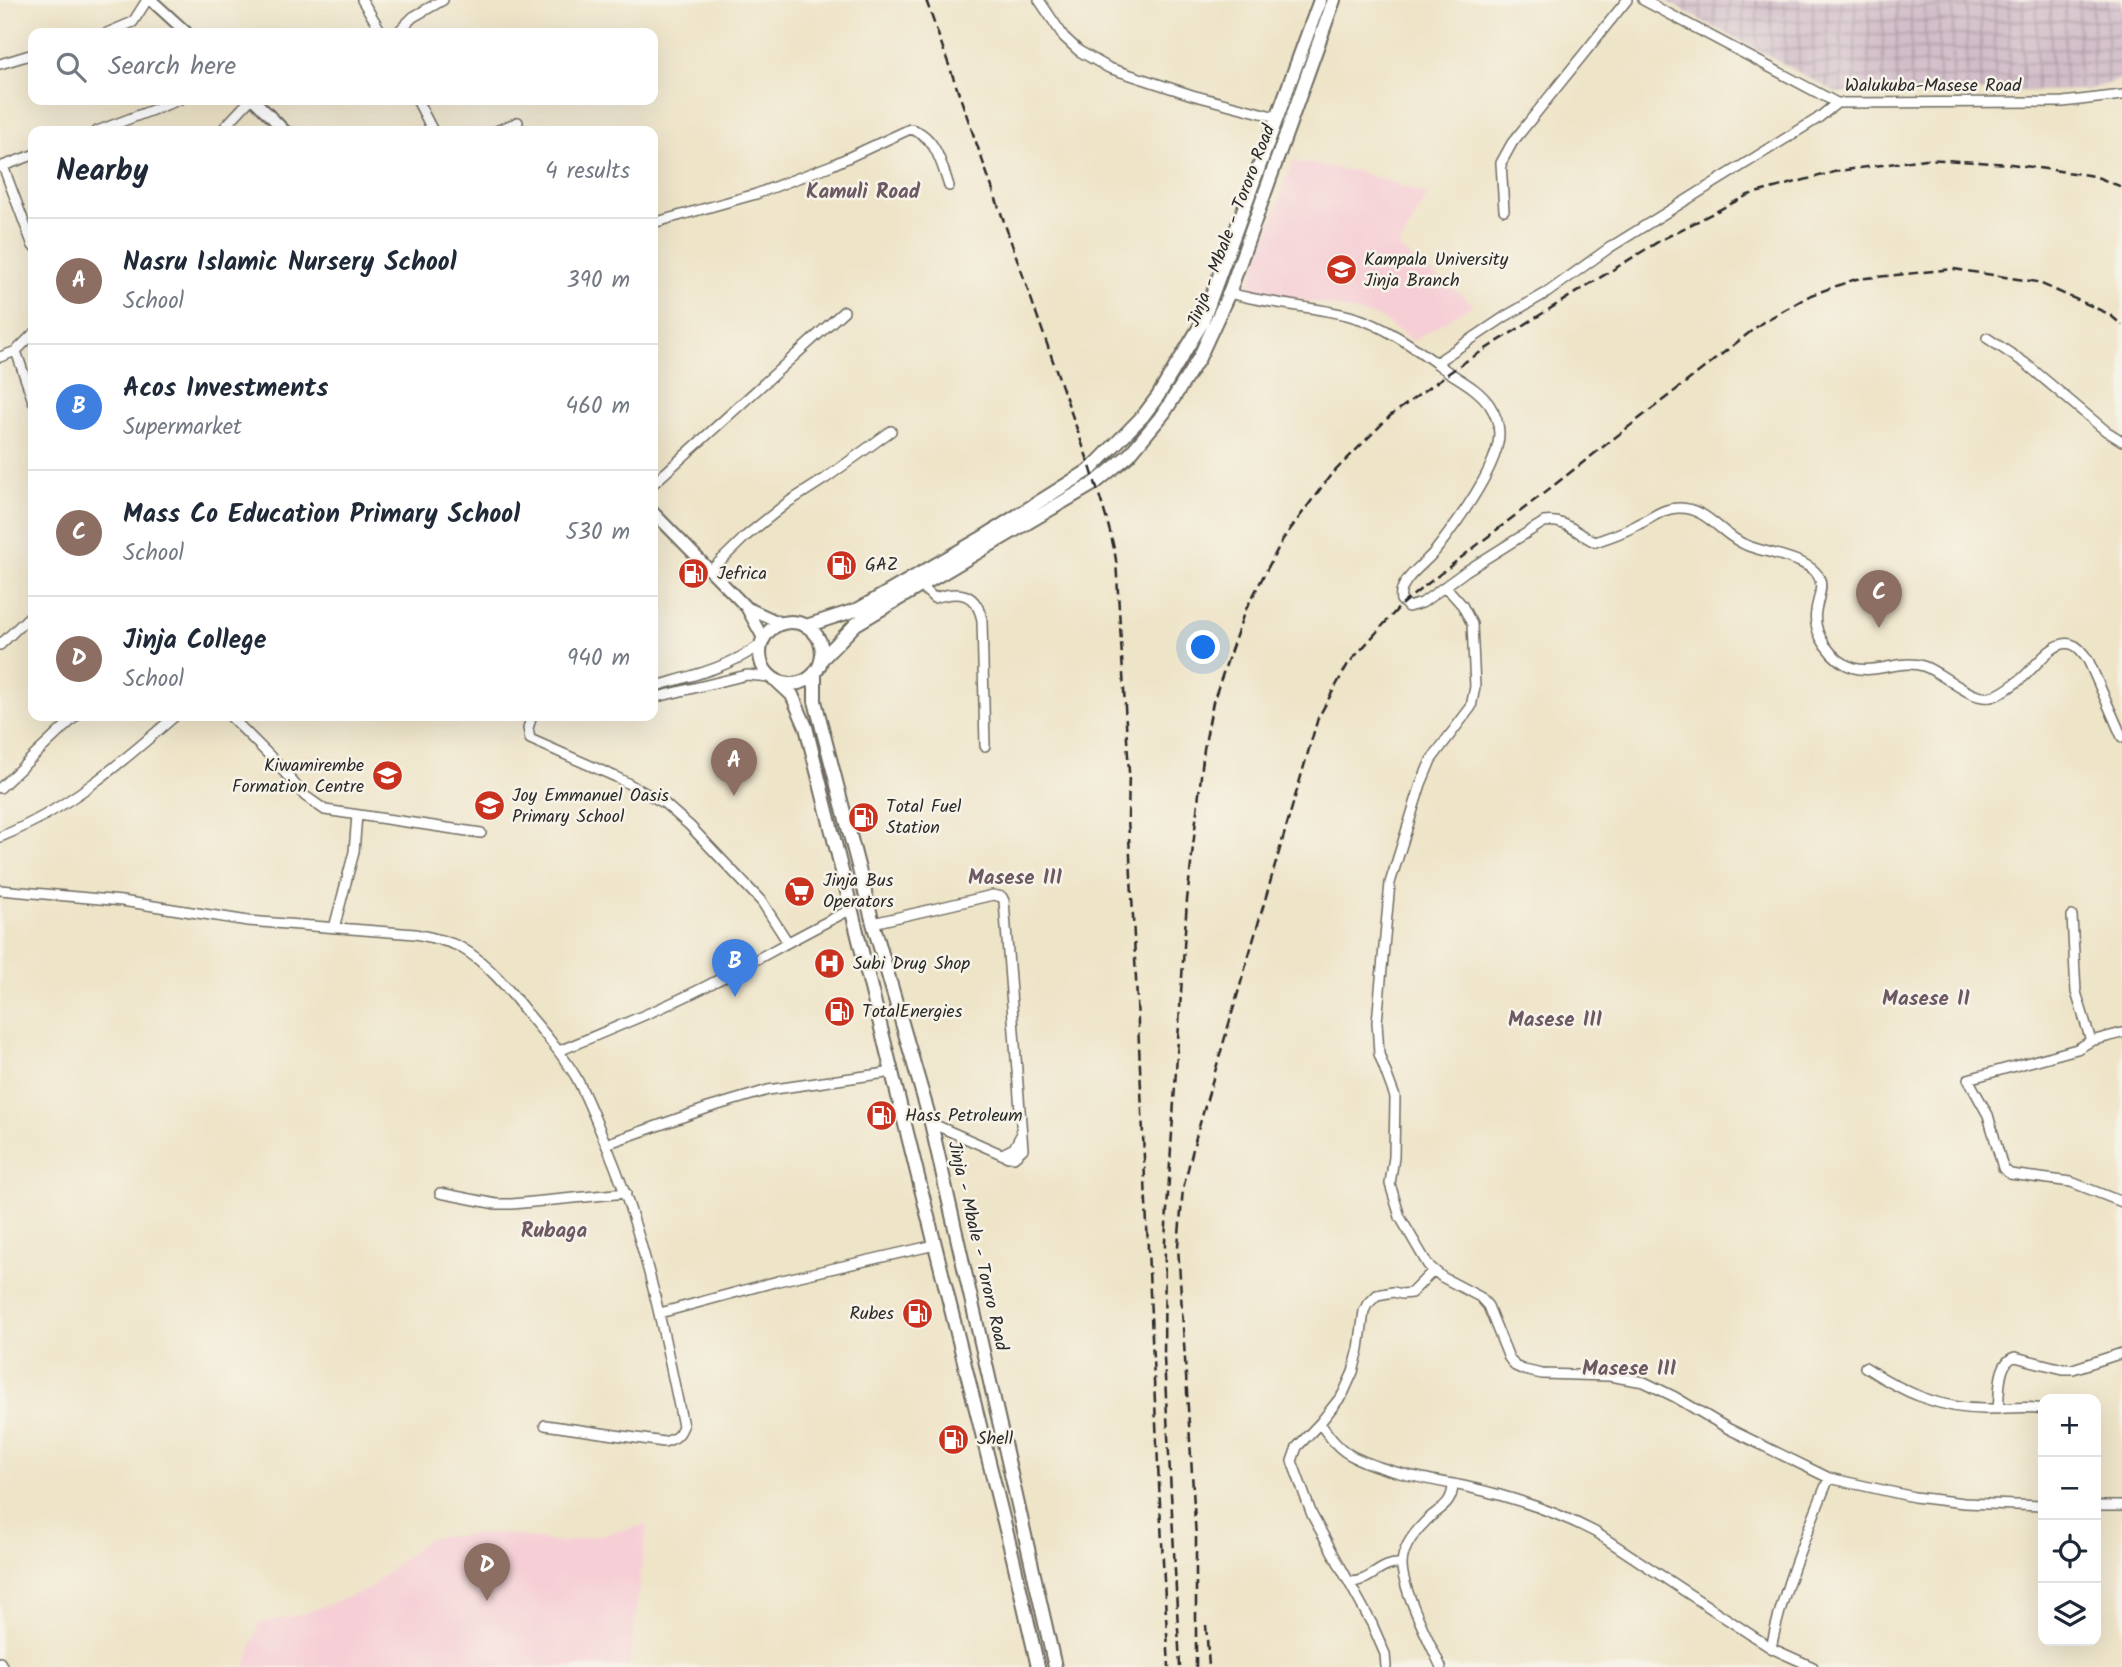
<!DOCTYPE html>
<html lang="en">
<head>
<meta charset="utf-8">
<style>
  body { margin:0; font-family:Kalam,sans-serif; background:#f6f6f7; color:#1f2937 }
  .controls { position:absolute; right:21px; bottom:21px; display:grid; overflow:hidden; border-radius:14px; box-shadow:0 7px 28px #0002 }
  .controls button { width:63px; height:63px; display:grid; place-items:center; padding:0; border:0; border-bottom:2px solid #e0e1e3; background:#fff; color:#1f2937; font:35px sans-serif }
  .you { position:absolute; left:1204px; top:648px; width:24px; height:24px; margin:-18px; border:5px solid #fff; border-radius:50%; background:#1a73e8; box-shadow:0 0 0 10px #1a73e833 }
  .badge { display:grid; place-items:center; width:46px; height:46px; border-radius:50%; background:#d93025; color:#fff; font-size:23px; font-weight:700 }
  .pin { position:absolute; translate:-50% -58px; filter:drop-shadow(0 2px 4px #0008) }
  .pin::after { content:''; position:absolute; top:37px; width:24px; height:21px; background:inherit; clip-path:polygon(0 0,100% 0,50% 100%) }
  .list { margin:0; padding:0; list-style:none }
  h2 { display:flex; justify-content:space-between; align-items:center; height:91px; margin:0; padding:0 28px; font-size:30px }
  h2 small { font-size:23px; font-weight:400; color:#747a83 }
  .list li { display:grid; grid-template-columns:46px 1fr auto; gap:21px; align-items:center; box-sizing:border-box; height:126px; padding:0 28px; border-top:2px solid #e0e1e3 }
  .list b { display:block; font-size:26px; white-space:nowrap }
  .list p { margin:0; font-size:23px; white-space:nowrap; color:#747a83 }
  .list em { font-size:23px; font-style:normal; color:#747a83 }
  .icon { flex:none; width:38px; height:38px; fill:none; stroke:currentColor; stroke-width:2; stroke-linecap:round; stroke-linejoin:round }
  .map { position:relative; flex:none; width:2122px; height:1667px; overflow:hidden }
  .search { position:absolute; background:#fff; box-shadow:0 7px 28px #0002; left:28px; top:28px; width:630px; height:77px; display:flex; align-items:center; gap:18px; box-sizing:border-box; padding:0 24px; border-radius:14px; color:#747a83; font-size:26px }
  .panel { position:absolute; background:#fff; box-shadow:0 7px 28px #0002; left:28px; top:126px; width:630px; height:595px; border-radius:14px }
  .map>svg:first-child { display:block }
  .built { fill:#f6cfd6 }
  .industrial { fill:url(#industrial-grid) }
  .lines { fill:none; stroke-linecap:round; stroke-linejoin:round }
  .minor-casing { stroke:#6f6c62; stroke-width:12 }
  .major-casing { stroke:#6f6c62; stroke-width:14 }
  .highway-casing { stroke:#6f6c62; stroke-width:16 }
  .minor { stroke:#fff; stroke-width:9 }
  .major { stroke:#fff; stroke-width:10 }
  .highway { stroke:#fff; stroke-width:12 }
  .rail { stroke:#2b2b2b; stroke-width:2.5; stroke-dasharray:10 5; stroke-linecap:butt }
  .labels { text-anchor:middle; dominant-baseline:central; stroke-width:5; stroke-linejoin:round; paint-order:stroke }
  .street-label { font-size:18px; fill:#2b2b2b; stroke:#f7f3e8 }
  .poi-label { font-size:18px; fill:#2b2b2b; stroke:#f7f3e8; text-anchor:start }
  .quarter-label { font-size:21px; font-weight:bold; fill:#6d5964; stroke:#f7f3e8 }
</style>
</head>
<body>
<div class="map">
<svg width="2122" height="1667" viewBox="0 0 2122 1667">
  <defs>
    <pattern id="industrial-grid" width="8" height="8" patternUnits="userSpaceOnUse" patternTransform="scale(1.75)"><rect width="8" height="8" fill="#d1bdc9"/><path d="M0 4h8M4 0v8" fill="none" stroke="#aa9aa3"/></pattern>
  </defs>
  <rect width="100%" height="100%" fill="#f7f3e8"/>
  <filter id="ink" filterUnits="userSpaceOnUse"><feTurbulence type="fractalNoise" baseFrequency=".0143" numOctaves="2"/><feDisplacementMap in="SourceGraphic" scale="14" xChannelSelector="R" yChannelSelector="G"/><feConvolveMatrix kernelMatrix="1 2 1 2 8 2 1 2 1" color-interpolation-filters="sRGB"/></filter>
  <filter id="wash" filterUnits="userSpaceOnUse"><feTurbulence type="fractalNoise" baseFrequency=".00686" numOctaves="4" result="noise"/><feDisplacementMap in="SourceGraphic" scale="28" xChannelSelector="R" yChannelSelector="G"/><feGaussianBlur stdDeviation="1.57" result="paint"/><feColorMatrix in="noise" values="0 0 0 0 0 0 0 0 0 0 0 0 0 0 0 0 0 1.4 0 .05"/><feComposite in="paint" operator="in"/></filter>
  <g filter="url(#wash)">
    <rect width="100%" height="100%" fill="#eee4c8"/>
    <path class="built" d="M 1293,161 L 1359,172 L 1428,195 L 1398,248 L 1474,304 L 1413,341 L 1380,318 L 1320,303 L 1279,297 L 1247,290 Z
      M 647,1525 L 629,1667 L 245,1667 L 259,1624 L 306,1613 L 368,1589 L 428,1538 L 502,1533 L 560,1543 Z"/>
    <path class="industrial" d="M 1664,0 L 2122,0 L 2122,79 L 2088,90 L 1837,93 Z"/>
  </g>
  <g filter="url(#ink)">
    <g class="lines">
      <defs>
        <path id="minor" d="M 362,0 L 382,33
          M 1039,0 L 1064,37 L 1079,51 L 1109,68 L 1192,95 L 1276,117
          M 1643,0 L 1837,103 L 2063,102 L 2122,95
          M 107,33 L 133,22 L 147,0
          M 397,33 L 413,17 L 443,0
          M 0,64 L 33,54
          M 417,100 L 433,131
          M 97,131 L 179,100
          M 221,131 L 250,100
          M 496,131 L 518,122
          M 3,166 L 33,246
          M 0,167 L 33,155
          M 1504,210 L 1501,163 L 1512,143 L 1627,0
          M 653,223 L 756,194 L 832,165 L 910,129 C 935,134 942,165 949,186
          M 1229,293 C 1269,304 1310,306 1350,316 C 1385,325 1418,350 1447,371 C 1462,381 1478,389 1489,404 C 1495,413 1499,423 1499,434 C 1499,466 1456,524 1436,550 C 1425,564 1397,581 1401,600 L 1408,607 L 1422,603 L 1466,571 L 1544,522 C 1567,519 1576,533 1595,542 C 1610,537 1625,532 1639,524 C 1652,518 1663,508 1678,508 C 1707,507 1721,535 1746,545 C 1763,553 1814,558 1820,580 C 1823,590 1817,601 1816,611 C 1812,634 1832,661 1854,668 C 1876,674 1900,659 1923,666 C 1943,672 1972,704 1994,696 C 2003,693 2013,685 2021,679 C 2033,670 2053,639 2071,644 C 2079,646 2085,655 2089,662 L 2122,737
          M 1987,338 L 2025,363 L 2106,431 L 2122,441
          M 16,351 L 33,401
          M 0,357 L 16,351 L 33,334
          M 1437,362 L 1506,316 L 1548,292 L 1609,248 L 1817,119 L 1837,103
          M 653,484 L 844,311
          M 710,571 L 746,536 L 787,503 L 826,478 L 891,431
          M 921,586 L 934,598 C 959,590 976,592 982,620 L 985,746
          M 1446,587 L 1462,605 L 1472,624 L 1475,687 L 1471,707 L 1431,760 L 1421,784 L 1390,883 L 1377,1022 L 1379,1054 L 1395,1097 L 1394,1157 L 1390,1184 L 1400,1217 L 1428,1265 L 1442,1277 L 1480,1297 L 1488,1306 L 1509,1358 L 1515,1366 L 1524,1370 L 1542,1374 L 1609,1376 L 1644,1382 L 1675,1397 L 1729,1429 L 1829,1478 L 1914,1497 L 1964,1503 L 2043,1506
          M 0,645 L 33,613
          M 653,687 C 690,676 728,668 760,645
          M 653,698 L 747,675 L 770,677
          M 230,716 L 271,757 L 305,796 L 325,810 L 481,833
          M 532,716 L 528,728 L 530,739 L 616,777 L 664,803 L 690,826 L 762,902 L 787,941
          M 0,788 L 76,716
          M 0,837 C 67,810 121,763 175,716
          M 0,890 L 122,901 L 248,921 L 415,934 C 430,937 446,940 460,947 C 487,962 509,990 528,1014 C 545,1034 562,1054 576,1077 C 586,1096 594,1116 602,1135 C 643,1228 663,1327 683,1426 C 679,1437 674,1439 664,1442 L 545,1425
          M 2072,916 L 2076,992 L 2091,1041
          M 873,923 L 993,895 L 1002,897 L 1004,901 L 1023,1149 L 1014,1157 L 1008,1157 L 931,1123
          M 334,928 L 354,852 L 357,815
          M 2122,1033 L 2091,1041 L 2077,1049 L 1968,1079 L 1988,1115 L 2003,1168 L 2010,1174 L 2071,1182 L 2122,1202
          M 559,1051 C 613,1028 668,1007 720,979 C 764,956 807,931 852,909
          M 606,1144 L 708,1108 L 768,1090 L 893,1072
          M 1002,1154 L 1014,1148 L 1021,1135
          M 440,1193 L 496,1204 L 512,1204 L 626,1193
          M 660,1313 L 778,1281 L 935,1245
          M 1865,1367 C 1903,1392 1941,1410 1988,1409 C 2006,1409 2026,1405 2043,1409
          M 1998,1409 C 2000,1393 1997,1362 2015,1357 L 2063,1369 L 2073,1369 L 2122,1353
          M 1320,1423 C 1329,1437 1339,1450 1354,1457 C 1387,1473 1427,1479 1463,1486 C 1509,1496 1553,1510 1595,1532 L 1771,1648 L 1813,1667
          M 2096,1506 L 2122,1506
          M 1349,1582 C 1373,1582 1378,1562 1402,1564
          M 1771,1648 C 1783,1589 1806,1534 1829,1478
          M 0,1662 L 3,1667
          M 1386,1667 L 1385,1654 L 1372,1624 L 1312,1515 L 1292,1461 L 1297,1447 L 1320,1423 L 1343,1394 L 1353,1372 L 1359,1349 L 1364,1311 L 1367,1305 L 1377,1295 L 1393,1292 L 1402,1294 L 1411,1293 L 1433,1271
          M 1441,1667 C 1430,1643 1402,1589 1402,1565 C 1402,1548 1414,1533 1425,1522 C 1438,1508 1452,1507 1453,1485"/>
        <path id="major" d="M 151,0 L 187,33
          M 254,100 L 285,131
          M 653,512 L 746,607 L 763,638
          M 746,607 L 781,623"/>
        <path id="highway" d="M760 653a31 31 0 1 1 62 0a31 31 0 1 1-62 0Z
          M 806,626 L 859,609 L 980,539 L 1091,469 L 1143,416 L 1158,396 L 1202,323 L 1320,0
          M 822,659 L 856,624 L 1095,483 L 1129,455 L 1164,413 L 1199,358 L 1229,293 L 1334,0
          M 815,673 L 815,701 L 873,923 L 931,1123 L 1055,1667
          M 778,682 L 792,695 L 806,727 L 1013,1558 L 1038,1667"/>
      </defs>
      <use href="#minor" class="minor-casing"/>
      <use href="#major" class="major-casing"/>
      <use href="#highway" class="highway-casing"/>
      <use href="#minor" class="minor"/>
      <use href="#major" class="major"/>
      <use href="#highway" class="highway"/>
      <path class="rail" d="M 926,0 L 1091,469 C 1100,499 1111,529 1116,560 L 1129,772 L 1128,818 C 1143,1101 1152,1384 1169,1667
        M 1206,1625 L 1209,1667
        M 1180,1667 L 1164,1358 L 1165,1241 L 1187,900 L 1204,749 L 1213,702 L 1244,613 L 1283,539 L 1330,476 L 1390,416 L 1460,365 L 1588,285 L 1661,240 L 1748,195 L 1838,171 L 1925,159 L 2011,164 L 2094,176 L 2122,187
        M 1196,1667 L 1196,1538 L 1178,1246 L 1183,1189 L 1196,1137 L 1318,718 L 1348,664 L 1403,603 L 1763,322 L 1811,295 L 1856,279 L 1954,269 L 2037,282 L 2109,314 L 2122,325"/>
    </g>
  </g>
  <defs>
    <symbol id="university-disc" viewBox="-11 -11 22 22"><circle r="9.5" fill="#c8321e" stroke="#f7f3e8"/><path d="M0-5L7-2L0 1L-7-2ZM-4 1L0 2.5L4 1V4Q0 6-4 4Z" fill="#fff"/></symbol>
    <symbol id="fuel-disc" viewBox="-11 -11 22 22"><circle r="9.5" fill="#c8321e" stroke="#f7f3e8"/><path d="M-5.5-6h7V0h2V4h1.3V-2.5L3-4.5l.8-.8L6-3V5H2.5V1h-1V6h-7ZM-4.2-4.7v3.2H.2V-4.7Z" fill="#fff"/></symbol>
    <symbol id="school-disc" viewBox="-11 -11 22 22"><circle r="9.5" fill="#c8321e" stroke="#f7f3e8"/><path d="M0-5L7-2L0 1L-7-2ZM-4 1L0 2.5L4 1V4Q0 6-4 4Z" fill="#fff"/></symbol>
    <symbol id="supermarket-disc" viewBox="-11 -11 22 22"><circle r="9.5" fill="#c8321e" stroke="#f7f3e8"/><path d="M-6-5.5h2.5l.6 2H6L4.5 2H-2.5L-4.4-4H-6ZM-1.5 3.2a1.3 1.3 0 1 0 .1 0ZM3 3.2a1.3 1.3 0 1 0 .1 0Z" fill="#fff"/></symbol>
    <symbol id="hospital-disc" viewBox="-11 -11 22 22"><circle r="9.5" fill="#c8321e" stroke="#f7f3e8"/><path d="M-5-5h3v3.5h4V-5h3V5h-3V1.5h-4V5h-3Z" fill="#fff"/></symbol>
  </defs>
  <g fill-rule="evenodd">
    <use href="#university-disc" x="1324" y="252" width="35" height="35"/>
    <use href="#fuel-disc" x="824" y="548" width="35" height="35"/>
    <use href="#fuel-disc" x="676" y="556" width="35" height="35"/>
    <use href="#school-disc" x="370" y="758" width="35" height="35"/>
    <use href="#school-disc" x="472" y="788" width="35" height="35"/>
    <use href="#fuel-disc" x="846" y="800" width="35" height="35"/>
    <use href="#supermarket-disc" x="782" y="874" width="35" height="35"/>
    <use href="#hospital-disc" x="812" y="946" width="35" height="35"/>
    <use href="#fuel-disc" x="822" y="994" width="35" height="35"/>
    <use href="#fuel-disc" x="864" y="1098" width="35" height="35"/>
    <use href="#fuel-disc" x="900" y="1296" width="35" height="35"/>
    <use href="#fuel-disc" x="936" y="1422" width="35" height="35"/>
  </g>
  <g class="labels">
    <g class="street-label">
      <text x="1933" y="86">Walukuba-Masese Road</text>
      <text transform="translate(1232 226) rotate(-69)">Jinja - Mbale - Tororo Road</text>
      <text transform="translate(977 1246) rotate(77)">Jinja - Mbale - Tororo Road</text>
    </g>
    <g class="poi-label">
      <text x="1364" y="260">Kampala University<tspan x="1364" dy="21">Jinja Branch</tspan></text>
      <text x="865" y="565">GAZ</text>
      <text x="717" y="574">Jefrica</text>
      <text x="364" y="766" text-anchor="end">Kiwamirembe<tspan x="364" dy="21">Formation Centre</tspan></text>
      <text x="512" y="796">Joy Emmanuel Oasis<tspan x="512" dy="21">Primary School</tspan></text>
      <text x="886" y="807">Total Fuel<tspan x="886" dy="21">Station</tspan></text>
      <text x="823" y="881">Jinja Bus<tspan x="823" dy="21">Operators</tspan></text>
      <text x="853" y="964">Subi Drug Shop</text>
      <text x="862" y="1012">TotalEnergies</text>
      <text x="905" y="1116">Hass Petroleum</text>
      <text x="894" y="1314" text-anchor="end">Rubes</text>
      <text x="977" y="1439">Shell</text>
    </g>
    <g class="quarter-label">
      <text x="863" y="192">Kamuli Road</text>
      <text x="1015" y="878">Masese III</text>
      <text x="1926" y="999">Masese II</text>
      <text x="1555" y="1020">Masese III</text>
      <text x="554" y="1231">Rubaga</text>
      <text x="1629" y="1369">Masese III</text>
    </g>
  </g>
</svg>
<div class="controls">
<button>+</button>
<button>−</button>
<button><svg class="icon" aria-label="locate" viewBox="0 0 24 24"><circle cx="12" cy="12" r="6"/><path d="M12 2v4M12 18v4M2 12h4M18 12h4"/></svg></button>
<button><svg class="icon" aria-label="layers" viewBox="0 0 24 24"><path d="M12 4l9 5-9 5-9-5zM3 14l9 5 9-5"/></svg></button>
</div>
<div class="you"></div>
<div class="pin badge" style="left:734px;top:796px;background:#8d6e63">A</div>
<div class="pin badge" style="left:735px;top:997px;background:#3f7fe0">B</div>
<div class="pin badge" style="left:1879px;top:628px;background:#8d6e63">C</div>
<div class="pin badge" style="left:487px;top:1601px;background:#8d6e63">D</div>
<div class="search"><svg class="icon" aria-label="search" viewBox="0 0 24 24"><circle cx="10" cy="10" r="6"/><path d="M15 15l6 6"/></svg>Search here</div>
<section class="panel">
<h2>Nearby<small>4 results</small></h2>
<ul class="list">
<li><span class="badge" style="background:#8d6e63">A</span><div><b>Nasru Islamic Nursery School</b><p>School</p></div><em>390 m</em></li>
<li><span class="badge" style="background:#3f7fe0">B</span><div><b>Acos Investments</b><p>Supermarket</p></div><em>460 m</em></li>
<li><span class="badge" style="background:#8d6e63">C</span><div><b>Mass Co Education Primary School</b><p>School</p></div><em>530 m</em></li>
<li><span class="badge" style="background:#8d6e63">D</span><div><b>Jinja College</b><p>School</p></div><em>940 m</em></li>
</ul>
</section>
</div>
</body>
</html>
